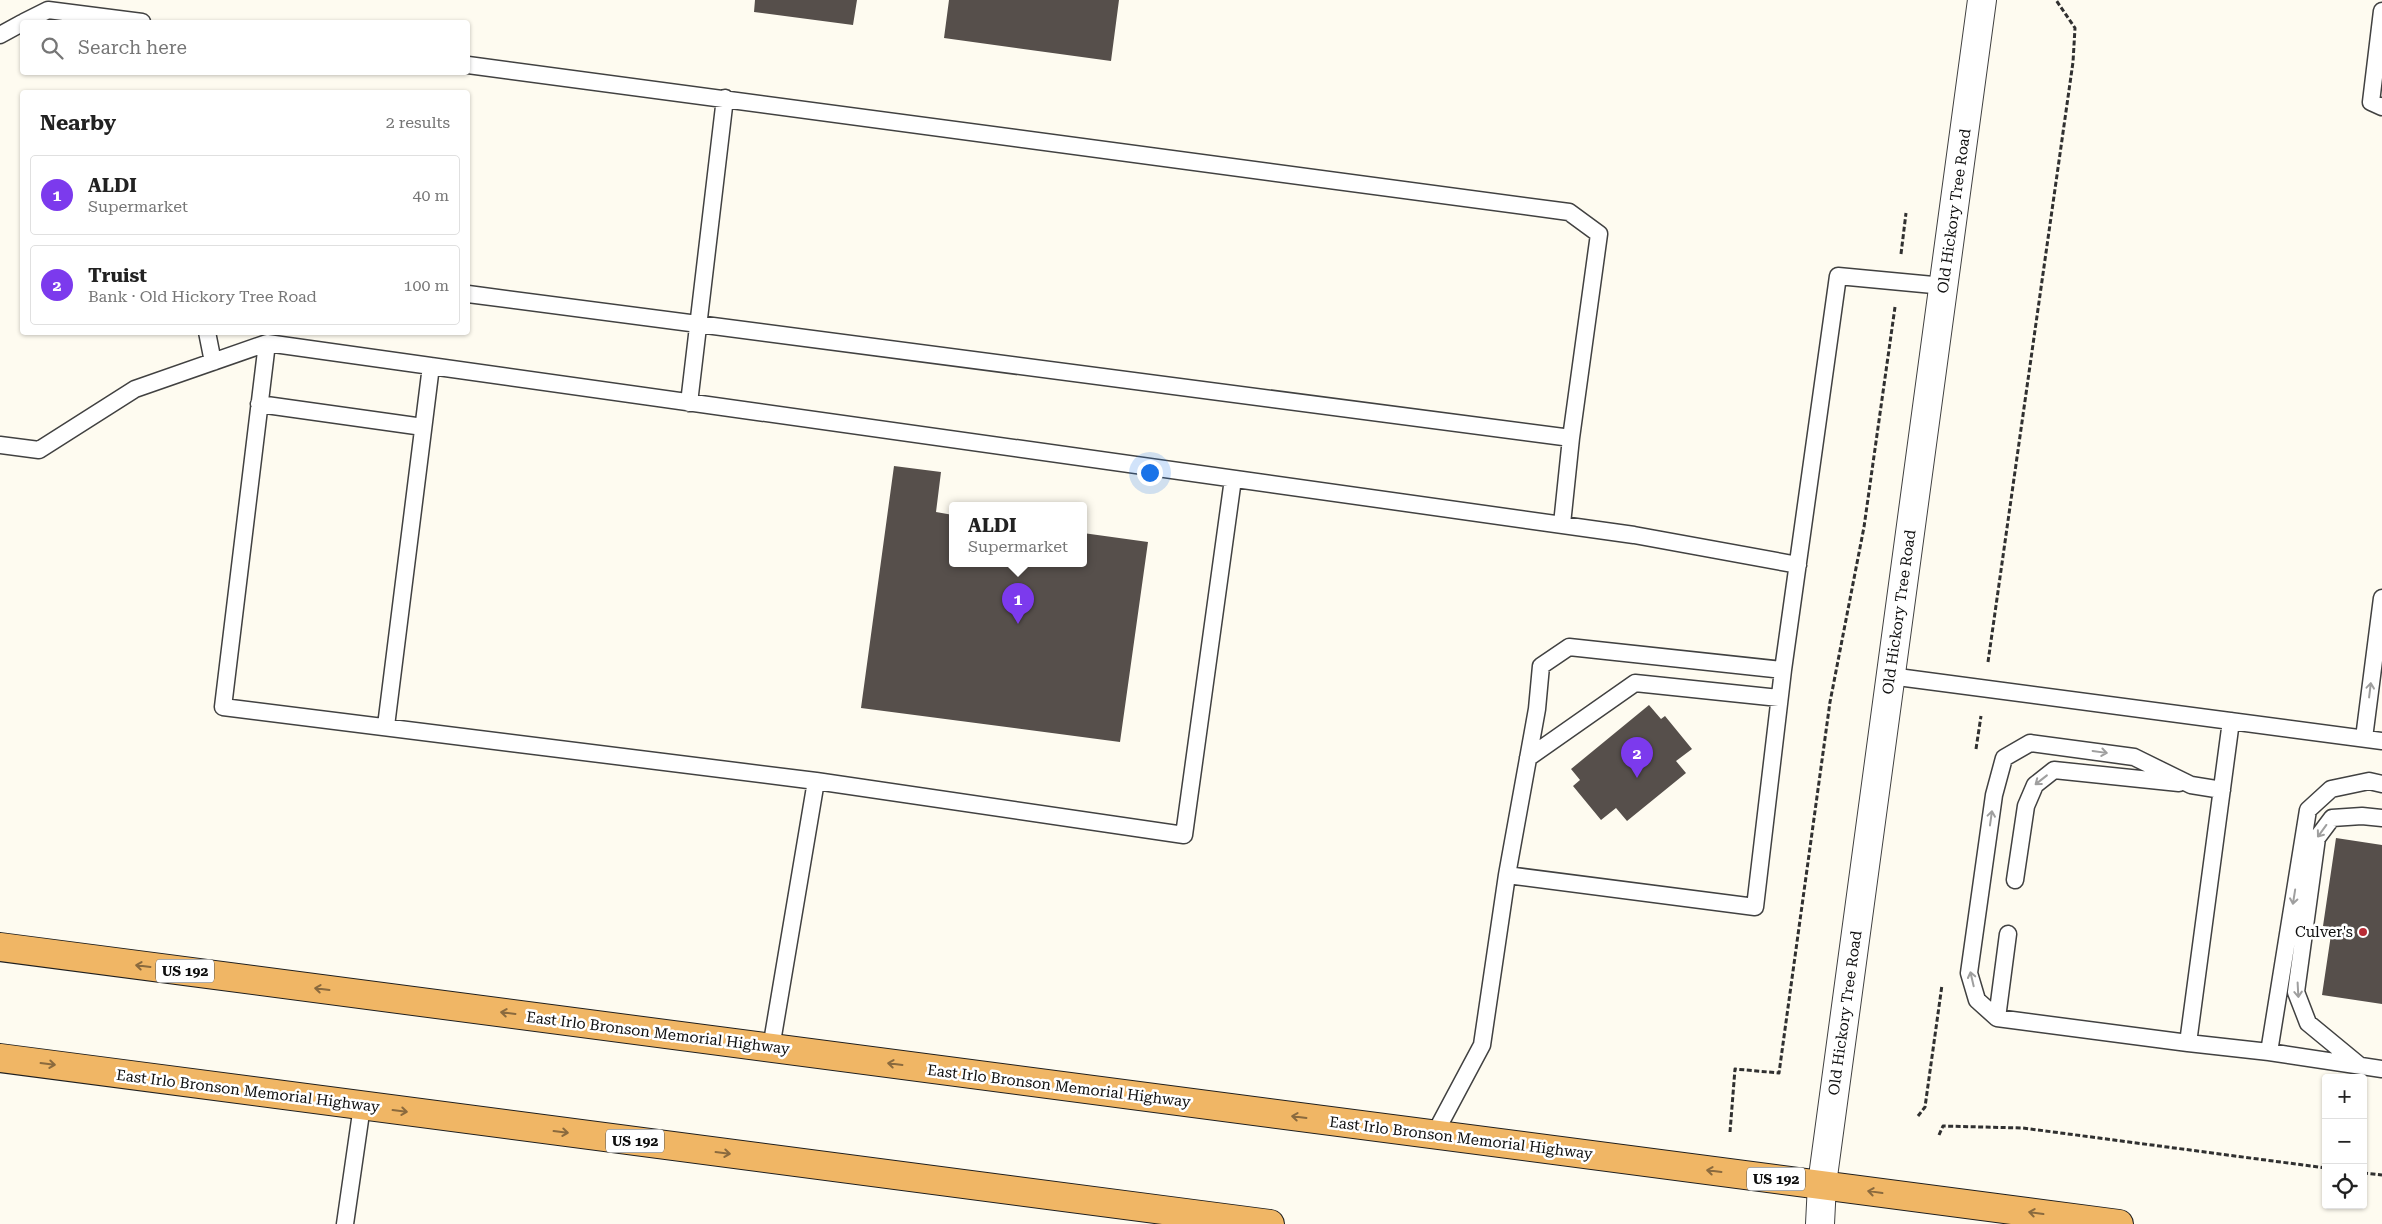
<!DOCTYPE html>
<html lang="en">
<head>
<meta charset="utf-8">
<style>
  body { margin:0; font-family:"Roboto Serif",serif; background:#f2f2f2; color:#222 }
  .controls { position:absolute; right:15px; bottom:15px; display:grid; overflow:hidden; border-radius:5px; box-shadow:0 1px 4px #0004 }
  .controls button { width:45px; height:45px; display:grid; place-items:center; padding:0; border:0; border-bottom:1px solid #e0e0e0; background:#fff; color:#222; font:25px sans-serif }
  .you { position:absolute; left:1149px; top:472px; width:18px; height:18px; margin:-12px; border:4px solid #fff; border-radius:50%; background:#1a73e8; box-shadow:0 0 0 8px #1a73e833 }
  .badge { display:grid; place-items:center; width:32px; height:32px; border-radius:50%; background:#7c3aed; color:#fff; font-size:16px; font-weight:700 }
  .pin { position:absolute; translate:-50% -41px; filter:drop-shadow(0 1px 2px #0008) }
  .pin::after { content:''; position:absolute; top:26px; width:18px; height:15px; background:inherit; clip-path:polygon(0 0,100% 0,50% 100%) }
  .popup { position:absolute; left:949px; top:502px; width:138px; height:65px; box-sizing:border-box; display:grid; place-content:center; border-radius:5px; background:#fff; filter:drop-shadow(0 1px 4px #0005); font-size:16px; white-space:nowrap; color:#767676 }
  .popup b { font-size:19px; color:#222 }
  .popup::after { content:''; position:absolute; left:50%; top:100%; margin-left:-10px; border:10px solid transparent; border-top-color:#fff }
  .list { margin:0; padding:0; list-style:none }
  h2 { display:flex; justify-content:space-between; align-items:center; height:65px; margin:0; padding:0 20px; font-size:21px }
  h2 small { font-size:16px; font-weight:400; color:#767676 }
  .list li { display:grid; grid-template-columns:32px 1fr auto; gap:15px; align-items:center; box-sizing:border-box; height:80px; margin:0 10px 10px; padding:0 10px; border:1px solid #e0e0e0; border-radius:5px }
  .list b { display:block; font-size:19px; white-space:nowrap }
  .list p { margin:0; font-size:16px; white-space:nowrap; color:#767676 }
  .list em { font-size:16px; font-style:normal; color:#767676 }
  .icon { flex:none; width:28px; height:28px; fill:none; stroke:currentColor; stroke-width:2; stroke-linecap:round; stroke-linejoin:round }
  .map { position:relative; flex:none; width:2382px; height:1224px; overflow:hidden }
  .search { position:absolute; background:#fff; box-shadow:0 1px 4px #0004; left:20px; top:20px; width:450px; height:55px; display:flex; align-items:center; gap:12px; box-sizing:border-box; padding:0 18px; border-radius:5px; color:#767676; font-size:19px }
  .panel { position:absolute; background:#fff; box-shadow:0 1px 4px #0004; left:20px; top:90px; width:450px; height:245px; border-radius:5px }
  .map>svg:first-child { display:block }
  .building { fill:#564f4b }
  .lines { fill:none; stroke-linecap:round; stroke-linejoin:round }
  .service-casing { stroke:#414141; stroke-width:19 }
  .tertiary-casing { stroke:#414141; stroke-width:30 }
  .trunk-casing { stroke:#1f1f1f; stroke-width:30 }
  .path { stroke:#303030; stroke-width:3; stroke-dasharray:5 2.5; stroke-linecap:butt }
  .service { stroke:#fff; stroke-width:16 }
  .tertiary { stroke:#fff; stroke-width:28 }
  .trunk { stroke:#f0b665; stroke-width:28 }
  .oneway { stroke:#9f9f9f }
  .oneway2 { stroke:#8a6a3e }
  .poi-dot { fill:#b82c35; stroke:#fff; stroke-width:2 }
  .labels { text-anchor:middle; dominant-baseline:central; stroke-width:5; stroke-linejoin:round; paint-order:stroke }
  .shield { fill:#fff; stroke:#565656; stroke-width:1 }
  .shield-label { font-size:14px; font-weight:bold; fill:#0e0e0e }
  .street-label { font-size:15px; fill:#0e0e0e; stroke:#fff }
  .poi-label { font-size:15px; fill:#0e0e0e; stroke:#fff; text-anchor:end }
</style>
</head>
<body>
<div class="map">
<svg width="2382" height="1224" viewBox="0 0 2382 1224">
  <rect width="100%" height="100%" fill="#fefbf0"/>
  <path class="building" d="M 755,0 L 857,0 L 853,25 L 754,12 Z
    M 949,0 L 1119,0 L 1111,61 L 944,38 Z
    M 894,466 L 941,472 L 936,512 L 953,515 L 953,563 L 1083,563 L 1083,533 L 1148,542 L 1120,742 L 861,708 Z
    M 1649,705 L 1661,719 L 1665,716 L 1692,749 L 1676,761 L 1686,773 L 1627,821 L 1616,808 L 1601,820 L 1573,786 L 1580,780 L 1571,769 Z
    M 2336,838 L 2382,845 L 2382,1004 L 2322,995 L 2332,928 L 2323,926 Z"/>
  <g class="lines">
    <defs>
      <path id="service" d="M 2382,11 L 2371,102 L 2382,107
        M 24,22 L 48,10 L 142,22
        M 0,35 L 22,23
        M 468,65 L 1569,212 L 1599,234 L 1571,438 L 468,294
        M 207,332 L 213,362
        M 267,343 L 223,707 L 816,781
        M 689,403 L 725,98
        M 259,404 L 423,427
        M 0,445 L 39,450 L 135,389 L 267,343 L 1634,535 L 1798,565
        M 1562,524 L 1571,438
        M 1890,676 L 2382,741
        M 2231,721 L 2188,1043 L 2269,1052 L 2382,1069
        M 386,726 L 431,366
        M 2364,738 L 2382,598
        M 1528,758 L 1635,683 L 1779,698
        M 1507,875 L 1755,907 L 1783,670
        M 2015,880 L 2026,806 L 2035,785 L 2054,770 L 2179,783
        M 1997,1018 L 2008,934
        M 2188,1043 L 1997,1018 L 1977,1000 L 1969,973 L 1994,795 L 2004,758 L 2030,743 L 2134,757 L 2191,785 L 2222,790
        M 771,1048 L 816,781 L 1184,835 L 1233,479
        M 2269,1052 L 2308,810 L 2331,789 L 2369,781 L 2382,784
        M 2359,1065 L 2308,1023 L 2296,992 L 2317,838 L 2332,818 L 2362,816 L 2382,818
        M 1434,1135 L 1482,1045 L 1507,875 L 1537,709 L 1541,666 L 1569,647 L 1783,670 L 1838,276 L 1944,286
        M 345,1224 L 362,1106"/>
      <path id="tertiary" d="M 1820,1224 L 1822,1184 L 1982,0"/>
      <path id="trunk" d="M 0,947 L 2119,1224
        M 0,1058 L 1270,1224"/>
    </defs>
    <use href="#service" class="service-casing"/>
    <use href="#tertiary" class="tertiary-casing"/>
    <use href="#trunk" class="trunk-casing"/>
    <path class="path" d="M 1901,254 L 1906,213
      M 1988,662 L 2073,62 L 2075,28 L 2056,0
      M 1976,749 L 1981,716
      M 1918,1116 L 1925,1107 L 1942,985
      M 1730,1132 L 1735,1069 L 1779,1073 L 1830,702 L 1864,527 L 1895,307
      M 1939,1135 L 1943,1126 L 2023,1128 L 2326,1168
      M 2363,1173 L 2382,1175"/>
    <use href="#service" class="service"/>
    <use href="#tertiary" class="tertiary"/>
    <use href="#trunk" class="trunk"/>
  </g>
  <defs><path id="oneway-shaft" d="M-6 0H5M1.5-3L5.5 0L1.5 3" fill="none" stroke-width="1.6" stroke-linecap="round" stroke-linejoin="round" transform="scale(1.25)"/></defs>
  <g class="oneway">
    <use href="#oneway-shaft" transform="translate(2370 690) rotate(-83)"/>
    <use href="#oneway-shaft" transform="translate(2100 752) rotate(8)"/>
    <use href="#oneway-shaft" transform="translate(2041 780) rotate(142)"/>
    <use href="#oneway-shaft" transform="translate(1991 818) rotate(-82)"/>
    <use href="#oneway-shaft" transform="translate(2322 831) rotate(126)"/>
    <use href="#oneway-shaft" transform="translate(2294 897) rotate(99)"/>
    <use href="#oneway-shaft" transform="translate(1972 979) rotate(-103)"/>
    <use href="#oneway-shaft" transform="translate(2298 990) rotate(87)"/>
  </g>
  <g class="oneway2">
    <use href="#oneway-shaft" transform="translate(143 966) rotate(-173)"/>
    <use href="#oneway-shaft" transform="translate(322 989) rotate(-173)"/>
    <use href="#oneway-shaft" transform="translate(508 1013) rotate(-173)"/>
    <use href="#oneway-shaft" transform="translate(48 1064) rotate(7)"/>
    <use href="#oneway-shaft" transform="translate(895 1064) rotate(-173)"/>
    <use href="#oneway-shaft" transform="translate(400 1111) rotate(7)"/>
    <use href="#oneway-shaft" transform="translate(1299 1117) rotate(-173)"/>
    <use href="#oneway-shaft" transform="translate(561 1132) rotate(7)"/>
    <use href="#oneway-shaft" transform="translate(723 1153) rotate(7)"/>
    <use href="#oneway-shaft" transform="translate(1714 1171) rotate(-173)"/>
    <use href="#oneway-shaft" transform="translate(1875 1192) rotate(-172)"/>
    <use href="#oneway-shaft" transform="translate(2036 1213) rotate(-172)"/>
  </g>
  <circle class="poi-dot" cx="2363" cy="932" r="5"/>
  <g class="labels">
    <g class="shield">
      <rect x="156" y="959.5" width="58" height="23" rx="4"/>
      <rect x="606" y="1129.5" width="58" height="23" rx="4"/>
      <rect x="1747" y="1167.5" width="58" height="23" rx="4"/>
    </g>
    <g class="shield-label">
      <text x="185" y="971">US 192</text>
      <text x="635" y="1141">US 192</text>
      <text x="1776" y="1179">US 192</text>
    </g>
    <g class="street-label">
      <text transform="translate(1954 211) rotate(-82)">Old Hickory Tree Road</text>
      <text transform="translate(1899 612) rotate(-82)">Old Hickory Tree Road</text>
      <text transform="translate(1845 1013) rotate(-82)">Old Hickory Tree Road</text>
      <text transform="translate(658 1033) rotate(7)">East Irlo Bronson Memorial Highway</text>
      <text transform="translate(1059 1086) rotate(7)">East Irlo Bronson Memorial Highway</text>
      <text transform="translate(248 1091) rotate(7)">East Irlo Bronson Memorial Highway</text>
      <text transform="translate(1461 1138) rotate(7)">East Irlo Bronson Memorial Highway</text>
    </g>
    <g class="poi-label">
      <text x="2353" y="932">Culver's</text>
    </g>
  </g>
</svg>
<div class="controls">
<button>+</button>
<button>−</button>
<button><svg class="icon" aria-label="locate" viewBox="0 0 24 24"><circle cx="12" cy="12" r="6"/><path d="M12 2v4M12 18v4M2 12h4M18 12h4"/></svg></button>
</div>
<div class="you"></div>
<div class="pin badge" style="left:1018px;top:624px">1</div>
<div class="popup"><b>ALDI</b>Supermarket</div>
<div class="pin badge" style="left:1637px;top:778px">2</div>
<div class="search"><svg class="icon" aria-label="search" viewBox="0 0 24 24"><circle cx="10" cy="10" r="6"/><path d="M15 15l6 6"/></svg>Search here</div>
<section class="panel">
<h2>Nearby<small>2 results</small></h2>
<ul class="list">
<li><span class="badge">1</span><div><b>ALDI</b><p>Supermarket</p></div><em>40 m</em></li>
<li><span class="badge">2</span><div><b>Truist</b><p>Bank · Old Hickory Tree Road</p></div><em>100 m</em></li>
</ul>
</section>
</div>
</body>
</html>
